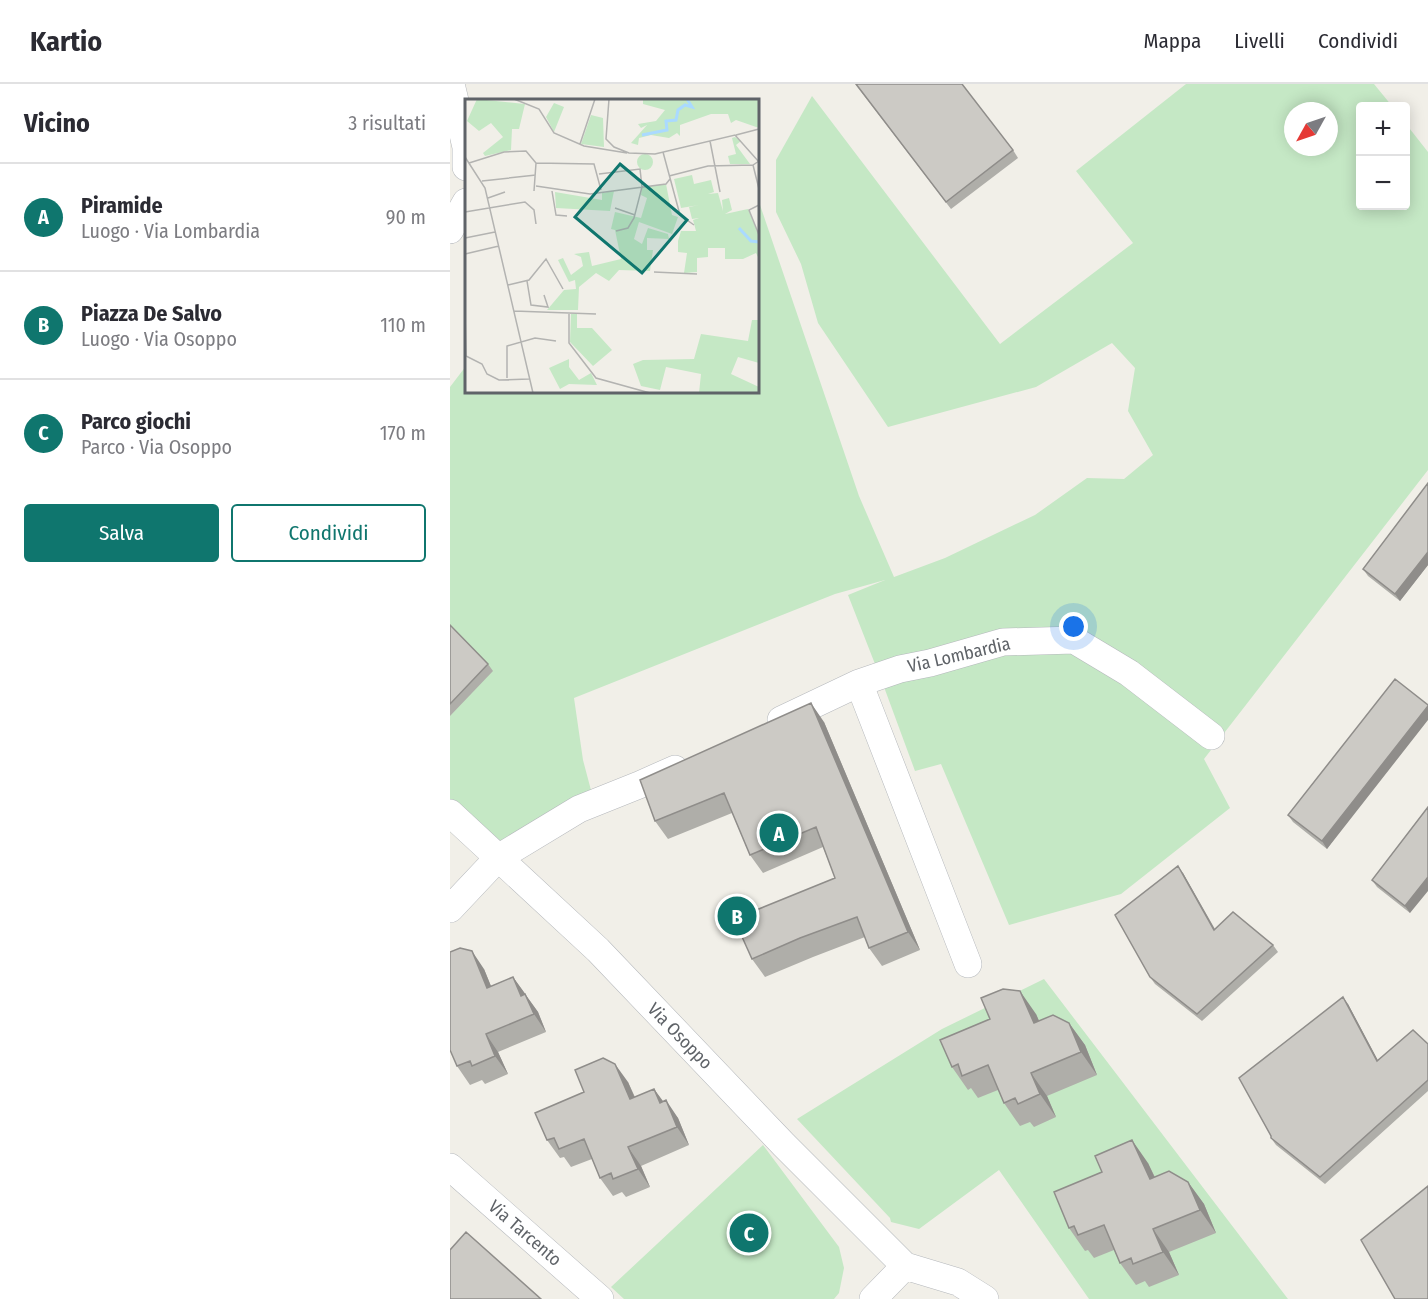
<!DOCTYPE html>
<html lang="it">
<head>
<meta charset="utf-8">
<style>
  body { margin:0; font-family:"Fira Sans Condensed",sans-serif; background:#f7f7f7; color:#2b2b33 }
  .controls { position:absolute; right:18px; top:18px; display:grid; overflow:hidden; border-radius:6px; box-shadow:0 3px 15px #0003 }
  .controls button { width:54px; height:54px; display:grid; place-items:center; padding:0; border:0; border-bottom:2px solid #e1e1e2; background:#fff; color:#2b2b33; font:30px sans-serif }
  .compass { position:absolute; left:834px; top:18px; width:54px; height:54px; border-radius:50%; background:#fff; box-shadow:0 3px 15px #0003; rotate:230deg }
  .you { position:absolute; left:624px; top:543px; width:21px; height:21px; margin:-15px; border:4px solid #fff; border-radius:50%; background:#1a73e8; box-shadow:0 0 0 9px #1a73e833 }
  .badge { display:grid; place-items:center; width:39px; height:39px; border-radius:50%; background:#0f766e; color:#fff; font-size:20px; font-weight:700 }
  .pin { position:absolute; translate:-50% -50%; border:3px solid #fff; box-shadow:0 2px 6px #0006 }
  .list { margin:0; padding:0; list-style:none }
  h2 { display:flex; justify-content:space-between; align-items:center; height:78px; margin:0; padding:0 24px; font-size:26px }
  h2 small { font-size:20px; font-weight:400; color:#7c7c81 }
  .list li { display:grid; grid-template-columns:39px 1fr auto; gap:18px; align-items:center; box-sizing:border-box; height:108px; padding:0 24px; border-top:2px solid #e1e1e2 }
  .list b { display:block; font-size:22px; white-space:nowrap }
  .list p { margin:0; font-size:20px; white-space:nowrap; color:#7c7c81 }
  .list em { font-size:20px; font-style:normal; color:#7c7c81 }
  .actions { display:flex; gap:12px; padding:18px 24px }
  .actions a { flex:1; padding:14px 0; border:2px solid #0f766e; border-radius:6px; text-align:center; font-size:21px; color:#0f766e }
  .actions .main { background:#0f766e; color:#fff }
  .map { position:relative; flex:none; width:978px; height:1215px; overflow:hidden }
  header { display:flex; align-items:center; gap:36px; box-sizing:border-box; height:84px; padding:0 30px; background:#fff; border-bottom:2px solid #e1e1e2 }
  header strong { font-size:28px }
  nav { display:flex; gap:33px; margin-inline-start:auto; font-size:21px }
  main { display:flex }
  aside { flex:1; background:#fff }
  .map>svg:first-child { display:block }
  .green { fill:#c5e8c5; fill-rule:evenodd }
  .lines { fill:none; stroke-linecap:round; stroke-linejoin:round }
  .street-casing { stroke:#b5b8bc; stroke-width:28 }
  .street { stroke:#fff; stroke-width:27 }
  .wall { fill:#afaea9 }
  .shaded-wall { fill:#8f8d8a }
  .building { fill:#cccac5; stroke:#8f8d8a; stroke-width:1.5 }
  .labels { text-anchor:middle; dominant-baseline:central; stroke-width:5; stroke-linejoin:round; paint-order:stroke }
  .street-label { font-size:18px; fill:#5f6368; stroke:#fff }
  .inset-river { fill:none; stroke:#aadaff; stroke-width:3 }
  .inset-road { fill:none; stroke:#b3b3b1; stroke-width:1.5 }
  .view { fill:#0f766e; fill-opacity:0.15; stroke:#0f766e; stroke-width:3 }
  .inset-edge { fill:none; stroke:#5f6368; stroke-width:3 }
</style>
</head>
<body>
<header>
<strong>Kartio</strong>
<nav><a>Mappa</a><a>Livelli</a><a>Condividi</a></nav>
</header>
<main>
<aside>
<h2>Vicino<small>3 risultati</small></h2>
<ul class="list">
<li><span class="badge">A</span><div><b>Piramide</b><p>Luogo · Via Lombardia</p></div><em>90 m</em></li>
<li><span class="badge">B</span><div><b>Piazza De Salvo</b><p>Luogo · Via Osoppo</p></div><em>110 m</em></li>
<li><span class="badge">C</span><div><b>Parco giochi</b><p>Parco · Via Osoppo</p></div><em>170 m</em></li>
</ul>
<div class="actions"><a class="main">Salva</a><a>Condividi</a></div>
</aside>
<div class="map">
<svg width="978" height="1215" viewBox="0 0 978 1215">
  <rect width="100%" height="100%" fill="#f1efe8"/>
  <path class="green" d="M 736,0 L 924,0 L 942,22 L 910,22 L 910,122 L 956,122 L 956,40 L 978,68 L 978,386 L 754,675 L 780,724 L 671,810 L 559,841 L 491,680 L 465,687 L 434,603 L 398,511 L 435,496 L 385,510 L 124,614 L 133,676 L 142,710 L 48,774 L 0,729 L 0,303 L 16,282 L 16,308 L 308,308 L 308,115 L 409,412 L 444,493 L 495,474 L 585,431 L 637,394 L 674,395 L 703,371 L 678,327 L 685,284 L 662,259 L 586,303 L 438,343 L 368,239 L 351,180 L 326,128 L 326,76 L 362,12 L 550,260 L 683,159 L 626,87 ZM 843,27 L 879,27 L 879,63 L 843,63 Z
    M 594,895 L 838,1215 L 639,1215 L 549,1086 L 469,1145 L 441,1138 L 440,1134 L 347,1035 L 492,945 Z
    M 313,1061 L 389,1163 L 394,1184 L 389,1209 L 384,1215 L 174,1215 L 161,1203 Z"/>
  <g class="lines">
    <defs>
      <path id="street" d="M 1,0 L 16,63 L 16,83
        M 0,146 L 16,118
        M 409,599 L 518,880
        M 331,636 L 409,599 L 450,585 L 480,579 L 553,558 L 624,556 L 679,589 L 761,652
        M 0,729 L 148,866 L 334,1061 L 455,1182 L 508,1198 L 535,1215
        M 0,825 L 48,774 L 129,725 L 189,701 L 225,685
        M 0,1083 L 150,1215
        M 423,1215 L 455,1182"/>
    </defs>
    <use href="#street" class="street-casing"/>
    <use href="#street" class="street"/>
  </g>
  <path class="wall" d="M 405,0 L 563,66 L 568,74 L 501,125 Z
    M 978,399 L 978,481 L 950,517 L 918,492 L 913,485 Z
    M 0,541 L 38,580 L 43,587 L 0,632 Z
    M 978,621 L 877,765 L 843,738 L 838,731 Z
    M 374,638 L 470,866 L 432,882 L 419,864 L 415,853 L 363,873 L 315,893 L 302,875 L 385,794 L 373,763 L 313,789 L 300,771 L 282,729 L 218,755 L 205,737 Z
    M 978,723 L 960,829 L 927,803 L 922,796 Z
    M 733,789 L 765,845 L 823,861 L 828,868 L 752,937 L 705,900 L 700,893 Z
    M 34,885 L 41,902 L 63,893 L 88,928 L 96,948 L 48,968 L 58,990 L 35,1000 L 32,996 L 20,1001 L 7,982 Z
    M 898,920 L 928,977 L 978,960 L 978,1007 L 875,1100 L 826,1061 L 821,1054 Z
    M 586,930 L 589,937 L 619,939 L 635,961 L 647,991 L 597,1012 L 606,1033 L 584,1043 L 580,1038 L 570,1042 L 554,1019 L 548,1006 L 528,1014 L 521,1004 L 518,1006 L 502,983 L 540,935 Z
    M 178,998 L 185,1013 L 204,1005 L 213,1017 L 228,1034 L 239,1061 L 191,1082 L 200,1103 L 176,1113 L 172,1108 L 163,1112 L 150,1094 L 142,1075 L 121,1083 L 114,1073 L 110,1074 L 97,1056 Z
    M 698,1079 L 705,1093 L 738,1098 L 754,1120 L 766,1149 L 719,1168 L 729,1191 L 699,1203 L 695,1197 L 686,1201 L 670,1179 L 664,1166 L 644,1174 L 638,1166 L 635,1167 L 619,1144 Z"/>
  <path class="shaded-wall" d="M 978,468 L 978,481 L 950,517 L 945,510 Z
    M 361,619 L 374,638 L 470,866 L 458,848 Z
    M 978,622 L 978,636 L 877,765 L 872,757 Z
    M 728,782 L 733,789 L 769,853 L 764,846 Z
    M 978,793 L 978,807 L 960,829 L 955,822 Z
    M 22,867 L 34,885 L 49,922 L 37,904 Z
    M 63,893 L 76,911 L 71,912 Z
    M 570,907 L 586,930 L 600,962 L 584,939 Z
    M 75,910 L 88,928 L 96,948 L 84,930 Z
    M 893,913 L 898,920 L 932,984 L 927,977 Z
    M 619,939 L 635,961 L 647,991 L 631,968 Z
    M 36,950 L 48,968 L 58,990 L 45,972 Z
    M 165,980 L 178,998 L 193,1033 L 180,1015 Z
    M 581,989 L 597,1012 L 606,1033 L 590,1010 Z
    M 204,1005 L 217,1023 L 210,1019 Z
    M 216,1016 L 228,1034 L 239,1061 L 227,1043 Z
    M 682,1056 L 698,1079 L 716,1118 L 700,1095 Z
    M 178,1063 L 191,1082 L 200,1103 L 188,1085 Z
    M 738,1098 L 754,1120 L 766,1149 L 750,1126 Z
    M 703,1145 L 719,1168 L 729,1191 L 713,1168 Z"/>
  <path class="building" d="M 406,0 L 512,0 L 563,66 L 496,118 Z
    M 978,399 L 978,468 L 945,510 L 913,485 Z
    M 0,541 L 38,580 L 0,620 Z
    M 945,595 L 978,621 L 978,622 L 872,757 L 838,731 Z
    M 361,619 L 458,848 L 419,864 L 407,833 L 350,854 L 302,875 L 284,835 L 385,794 L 366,743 L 300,771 L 274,709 L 205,737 L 190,696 Z
    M 978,723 L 978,793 L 955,822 L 922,796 Z
    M 728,782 L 764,846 L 783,828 L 823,861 L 747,930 L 700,893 L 665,831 Z
    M 10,864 L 22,867 L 37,904 L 63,893 L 71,912 L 75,910 L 84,930 L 36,950 L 45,972 L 22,982 L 20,977 L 7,982 L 0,966 L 0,868 Z
    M 553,905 L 570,907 L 584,939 L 603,931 L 619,939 L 631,968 L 581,989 L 590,1010 L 568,1020 L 565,1014 L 554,1019 L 538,981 L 512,992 L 508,980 L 502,983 L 490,956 L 540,935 L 531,914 Z
    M 893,913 L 927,977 L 963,946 L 978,960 L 978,996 L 870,1093 L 821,1054 L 821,1052 L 789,994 Z
    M 153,974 L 165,980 L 180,1015 L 204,1005 L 210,1019 L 216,1016 L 227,1043 L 178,1063 L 188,1085 L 163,1095 L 161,1089 L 150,1094 L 134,1055 L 109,1065 L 104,1054 L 97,1056 L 85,1029 L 134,1008 L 125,986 Z
    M 682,1056 L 700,1095 L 719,1087 L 738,1098 L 750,1126 L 703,1145 L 713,1168 L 683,1180 L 681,1174 L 670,1179 L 654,1141 L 628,1151 L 624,1142 L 619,1144 L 604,1108 L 652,1088 L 645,1072 Z
    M 978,1102 L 978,1215 L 945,1215 L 911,1156 Z
    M 16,1148 L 91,1215 L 0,1215 L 0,1166 Z"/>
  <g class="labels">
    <g class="street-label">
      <text transform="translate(509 571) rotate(-13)">Via Lombardia</text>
      <text transform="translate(230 952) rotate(46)">Via Osoppo</text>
      <text transform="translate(75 1149) rotate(41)">Via Tarcento</text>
    </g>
  </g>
  <g transform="translate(15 15)">
    <rect width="294" height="294" fill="#f1efe8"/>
    <path d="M 12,0 L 60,5 L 54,30 L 47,30 L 46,51 L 20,57 L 18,54 L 38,38 L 26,24 L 14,32 L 2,22 ZM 178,0 L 294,0 L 294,29 L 271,21 L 266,24 L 263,15 L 246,15 L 215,26 L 215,37 L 212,34 L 204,39 L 186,36 L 174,39 L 173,46 L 166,44 L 182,26 L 176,29 L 173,25 L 191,22 L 200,11 L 178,5 ZM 89,4 L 99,8 L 89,33 L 81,18 ZM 126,16 L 138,19 L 139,48 L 116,45 ZM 270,38 L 276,42 L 271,46 L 285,65 L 265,65 L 263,57 L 271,55 L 267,39 ZM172 63a8 8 0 1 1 16 0a8 8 0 1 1-16 0ZM 227,76 L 229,85 L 246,81 L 249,93 L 243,95 L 253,94 L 258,112 L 257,101 L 264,99 L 267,111 L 260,115 L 283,110 L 294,137 L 294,160 L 291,154 L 278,160 L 260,160 L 260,149 L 243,149 L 243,158 L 232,159 L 232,173 L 219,174 L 222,154 L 213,153 L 213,142 L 216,132 L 231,132 L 228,121 L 234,119 L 227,120 L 224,108 L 234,106 L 216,109 L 209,80 ZM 201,85 L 207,116 L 213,118 L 207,135 L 174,123 L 169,140 L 177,145 L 183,129 L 203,135 L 204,140 L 182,139 L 182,151 L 188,151 L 185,172 L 154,171 L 144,182 L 131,174 L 114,188 L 113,211 L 82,211 L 99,191 L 111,190 L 110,181 L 104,183 L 93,161 L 98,159 L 106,176 L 118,167 L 116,158 L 109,155 L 124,153 L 127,167 L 156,160 L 150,131 L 146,130 L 150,113 L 176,119 L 182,99 L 176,96 L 177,88 ZM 149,92 L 145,112 L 91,109 L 90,93 L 137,101 L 137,94 ZM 106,215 L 112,215 L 112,229 L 127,229 L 147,251 L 128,267 L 105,243 ZM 287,221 L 294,221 L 294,264 L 273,258 L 266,275 L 294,288 L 294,294 L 234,294 L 236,275 L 201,268 L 195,291 L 176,287 L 168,265 L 178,261 L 229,260 L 236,235 L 283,242 ZM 104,260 L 104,268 L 114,281 L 126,274 L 132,286 L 104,285 L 95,290 L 84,269 Z" fill="#c5e8c5"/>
    <path class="inset-river" d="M 177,36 L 202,31 L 201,22 L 211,21 L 213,11 L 220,6 L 227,8 L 222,0M 274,129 L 286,142 L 294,143"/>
    <path class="inset-road" d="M 49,0 L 74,10 L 89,34 L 119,47 L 162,54M 144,0 L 141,40 L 149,48 L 164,54 L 190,55 L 270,36 L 294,63M 271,36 L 294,30M 245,42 L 255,93M 115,45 L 130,0M 198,53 L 215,116 L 229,126M 0,58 L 20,89 L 68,294M 4,64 L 39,53 L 61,52 L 71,64 L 69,92M 71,64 L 129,65 L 136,91M 288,66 L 294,90M 134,75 L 175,70 L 177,88 L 169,119 L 163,129 L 151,132M 204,77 L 243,67 L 288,66 L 294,62M 17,82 L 71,76M 71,87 L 125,95 L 201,85 L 205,80M 87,92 L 91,116 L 102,117M 23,99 L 40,93M 294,106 L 284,111 L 294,136M 150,109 L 170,116M 0,113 L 60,103 L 69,111 L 71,125M 0,139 L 30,133M 0,155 L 34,147M 189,173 L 232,175M 62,182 L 66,206 L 83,208 L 79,196M 43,186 L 64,181 L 81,160 L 98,190M 49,212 L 131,215M 0,213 L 1,257 L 17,265 L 22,275 L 34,281 L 64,280M 104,214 L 104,244 L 131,279 L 185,294M 42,279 L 42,247 L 70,239 L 91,242"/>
    <path class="view" d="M 155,65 L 222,121 L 177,174 L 110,118 Z"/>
    <rect width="294" height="294" class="inset-edge"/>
  </g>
</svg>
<div class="controls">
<button>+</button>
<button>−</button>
</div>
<svg class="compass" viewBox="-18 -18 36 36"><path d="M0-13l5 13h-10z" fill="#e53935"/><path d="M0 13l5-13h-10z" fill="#7c7c81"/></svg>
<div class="you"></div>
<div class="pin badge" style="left:329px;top:749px">A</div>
<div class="pin badge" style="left:287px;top:832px">B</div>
<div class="pin badge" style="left:299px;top:1149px">C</div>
</div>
</main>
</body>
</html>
